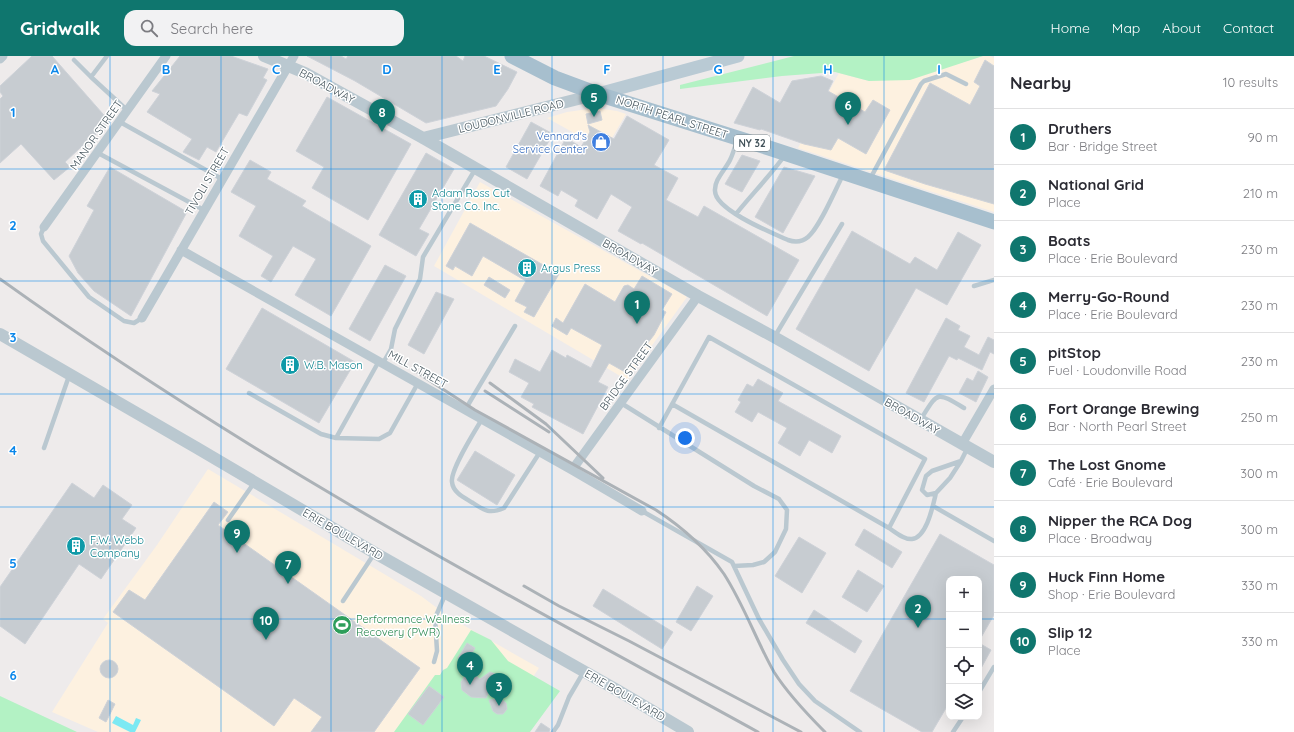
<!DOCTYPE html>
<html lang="en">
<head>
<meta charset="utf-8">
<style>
  body { margin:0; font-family:Quicksand,sans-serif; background:#f2f2f3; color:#2b2b33 }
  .controls { position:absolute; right:12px; bottom:12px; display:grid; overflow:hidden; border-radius:8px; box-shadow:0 4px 16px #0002 }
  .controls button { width:36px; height:36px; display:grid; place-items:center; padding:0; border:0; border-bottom:1px solid #e1e1e2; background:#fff; color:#2b2b33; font:20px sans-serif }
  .you { position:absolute; left:685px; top:382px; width:14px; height:14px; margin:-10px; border:3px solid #fff; border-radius:50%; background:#1a73e8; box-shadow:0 0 0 6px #1a73e833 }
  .badge { display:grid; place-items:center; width:26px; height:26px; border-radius:50%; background:#0f766e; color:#fff; font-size:13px; font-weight:700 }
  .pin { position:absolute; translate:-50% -33px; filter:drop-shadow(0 1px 2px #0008) }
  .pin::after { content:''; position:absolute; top:21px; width:14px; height:12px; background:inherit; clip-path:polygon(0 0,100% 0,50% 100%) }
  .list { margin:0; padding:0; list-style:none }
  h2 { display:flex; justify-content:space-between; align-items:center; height:52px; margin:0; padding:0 16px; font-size:17px }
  h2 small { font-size:13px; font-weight:400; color:#7c7c81 }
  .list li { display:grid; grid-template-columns:26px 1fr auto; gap:12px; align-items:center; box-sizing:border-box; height:56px; padding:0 16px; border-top:1px solid #e1e1e2 }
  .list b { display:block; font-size:15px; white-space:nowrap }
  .list p { margin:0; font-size:13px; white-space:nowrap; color:#7c7c81 }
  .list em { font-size:13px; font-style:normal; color:#7c7c81 }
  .icon { flex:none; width:22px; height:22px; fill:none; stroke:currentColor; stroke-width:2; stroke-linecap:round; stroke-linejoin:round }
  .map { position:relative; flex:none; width:994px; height:676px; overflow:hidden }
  header { display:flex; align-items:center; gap:24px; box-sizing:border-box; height:56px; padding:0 20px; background:#0f766e; color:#fff }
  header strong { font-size:19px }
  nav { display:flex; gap:22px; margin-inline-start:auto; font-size:14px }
  .search { width:280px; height:36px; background:#f2f2f3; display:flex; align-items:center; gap:10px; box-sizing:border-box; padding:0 14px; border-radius:12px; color:#7c7c81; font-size:15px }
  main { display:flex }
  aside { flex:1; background:#fff }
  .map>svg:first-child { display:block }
  .commercial { fill:#fdf1e0 }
  .green { fill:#b3f2c4 }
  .water { fill:#7ce9f3 }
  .building { fill:#c7ccd1; stroke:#ced2d8 }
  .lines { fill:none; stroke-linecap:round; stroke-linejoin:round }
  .service { stroke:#bac8d0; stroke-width:4.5 }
  .minor { stroke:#bac8d0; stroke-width:9 }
  .tertiary { stroke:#bac8d0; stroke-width:12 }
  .secondary { stroke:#b9cad4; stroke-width:13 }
  .primary { stroke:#a7bfce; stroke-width:15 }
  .rail { stroke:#acb2b7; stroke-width:3 }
  .grid { fill:none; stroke:#0986ea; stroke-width:1; stroke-opacity:0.55 }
  .labels { text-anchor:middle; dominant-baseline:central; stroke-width:3; stroke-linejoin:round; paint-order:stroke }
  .shield { fill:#fff; stroke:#7b868c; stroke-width:1 }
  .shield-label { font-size:10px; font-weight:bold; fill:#42525a }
  .street-label { font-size:11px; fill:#42525a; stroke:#fff }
  .shop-label { font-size:11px; fill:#366cbe; stroke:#fff; text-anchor:end }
  .culture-label { font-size:11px; fill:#0d838f; stroke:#fff; text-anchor:start }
  .leisure-label { font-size:11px; fill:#27864d; stroke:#fff; text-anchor:start }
  .grid-label { font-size:13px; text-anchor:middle; font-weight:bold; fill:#0986ea; stroke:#fff; stroke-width:3; stroke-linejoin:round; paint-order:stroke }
</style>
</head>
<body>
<header>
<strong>Gridwalk</strong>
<div class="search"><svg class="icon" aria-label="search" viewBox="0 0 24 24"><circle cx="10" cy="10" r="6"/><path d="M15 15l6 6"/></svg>Search here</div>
<nav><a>Home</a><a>Map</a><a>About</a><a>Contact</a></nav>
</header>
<main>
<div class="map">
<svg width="994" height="676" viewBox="0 0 994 676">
  <rect width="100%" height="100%" fill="#eeebeb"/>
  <path class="commercial" d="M 983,0 L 990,0 L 994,2 L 994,156 L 798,92 L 839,17 L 869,25 L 960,7 Z
    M 596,52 L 617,55 L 626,58 L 605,94 L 547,62 L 567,56 Z
    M 480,126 L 687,241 L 627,324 L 434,210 Z
    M 208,413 L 421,540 L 449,561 L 539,612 L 496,676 L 98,676 L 52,656 L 108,567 L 103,563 L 157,489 Z"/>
  <path class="green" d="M 794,0 L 983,0 L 910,24 L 869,25 L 835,16 L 782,20 L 680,33 L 680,29 Z
    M 471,574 L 491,584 L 508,605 L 560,635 L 530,676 L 394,676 L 435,619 L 440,619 L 443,614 L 447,612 Z
    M 0,640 L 77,676 L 0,676 Z"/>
  <path class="water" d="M 116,660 L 133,669 L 136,662 L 141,664 L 135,676 L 130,676 L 112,667 Z"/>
  <path class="building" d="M 32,0 L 52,0 L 110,66 L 80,92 L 65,106 L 70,111 L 54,124 L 21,88 L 0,107 L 0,43 L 3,40 L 0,36 L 0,30 Z
    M 180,0 L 231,0 L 268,13 L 263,22 L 267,24 L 247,60 L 239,57 L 216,96 L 207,91 L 199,104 L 183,96 L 192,83 L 147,56 L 160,38 L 152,35 Z
    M 307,0 L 341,0 L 346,3 L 348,0 L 456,0 L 463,5 L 465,0 L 484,0 L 517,16 L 508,33 L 496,50 L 426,67 L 355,25 Z
    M 985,4 L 994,10 L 994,148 L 925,128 L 884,114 L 930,27 L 970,49 L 980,30 L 974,26 Z
    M 821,20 L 833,25 L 828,35 L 865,56 L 873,44 L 890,54 L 866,98 L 838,82 L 831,94 L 804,88 L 761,73 L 760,74 L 734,67 L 753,31 L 780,47 L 792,25 Z
    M 327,41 L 411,88 L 368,164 L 312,132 L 324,111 L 296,95 Z
    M 600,55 L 602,64 L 588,68 L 586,58 Z
    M 627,60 L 669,84 L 654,109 L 678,122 L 666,144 L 698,161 L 704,150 L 799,204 L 767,260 L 642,187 L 641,188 L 618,175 L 632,151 L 611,138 L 597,163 L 575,150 L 578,144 L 561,134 L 558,140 L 540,130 L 566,82 L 581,91 L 590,76 L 588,69 L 614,83 Z
    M 531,66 L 553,78 L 527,123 L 506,111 Z
    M 426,97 L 454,113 L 419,173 L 429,178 L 416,200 L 379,179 Z
    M 742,99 L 760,105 L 742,136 L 725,128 Z
    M 250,104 L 271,116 L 267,123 L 306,145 L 302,150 L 371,190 L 331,260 L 295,239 L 316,203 L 293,190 L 271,226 L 261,220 L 273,200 L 239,180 L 256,150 L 231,136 Z
    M 110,111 L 187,156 L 131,260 L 94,235 L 78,217 L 69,200 L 94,154 L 87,150 Z
    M 784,111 L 815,120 L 783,177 L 755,161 Z
    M 470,167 L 559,218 L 534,261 L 524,256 L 527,251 L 515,245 L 526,225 L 483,200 L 472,220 L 455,210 L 453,214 L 446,210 Z
    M 852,175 L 910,208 L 915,201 L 937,214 L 958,176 L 981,189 L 947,249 L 916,232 L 869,315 L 796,273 Z
    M 385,209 L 406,220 L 370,285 L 349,273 Z
    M 642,220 L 672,238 L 662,254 L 666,256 L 654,279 L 625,316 L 609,307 L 598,326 L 608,331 L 583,378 L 532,351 L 534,348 L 521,341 L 529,327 L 509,316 L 515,303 L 540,316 L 552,294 L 566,302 L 567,299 L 591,312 L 602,289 L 571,272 L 567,279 L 552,270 L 556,262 L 563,267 L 585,228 L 615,246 L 624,230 L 628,229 L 634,233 Z
    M 489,221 L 510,234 L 505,242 L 484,229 Z
    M 436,236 L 454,243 L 424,298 L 408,289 Z
    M 262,252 L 355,306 L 319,367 L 226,313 Z
    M 946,262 L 960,270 L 958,274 L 970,280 L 964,291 L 979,299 L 988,281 L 994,284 L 994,298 L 990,296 L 982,314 L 958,302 L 957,304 L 949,300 L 924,346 L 906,337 Z
    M 978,315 L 988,321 L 976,346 L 959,337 L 967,322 L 973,325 Z
    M 758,323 L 783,337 L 778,345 L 841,380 L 832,397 L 809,384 L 800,400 L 778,387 L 787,372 L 758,356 L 752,366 L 735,356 L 741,346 L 738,344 L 747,328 L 753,331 Z
    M 475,395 L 515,419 L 497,449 L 457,424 Z
    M 72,427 L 94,442 L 103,429 L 132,449 L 122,463 L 136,472 L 101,523 L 79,508 L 25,588 L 0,570 L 0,531 Z
    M 214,446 L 228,456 L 218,469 L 420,612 L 374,676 L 311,676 L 322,661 L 294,642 L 274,670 L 113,556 L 129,534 L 145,544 Z
    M 864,473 L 902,496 L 892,512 L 855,489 Z
    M 940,478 L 994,509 L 994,559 L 979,585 L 979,523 L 949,523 L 949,647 L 932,676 L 922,676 L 850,635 Z
    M 799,481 L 826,497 L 802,537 L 775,520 Z
    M 858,514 L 884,530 L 867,556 L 842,541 Z
    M 697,530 L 713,540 L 691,575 L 676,566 Z
    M 603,533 L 673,576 L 662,593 L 593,550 Z
    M 814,554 L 862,585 L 855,597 L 806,567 Z
    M 467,587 L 475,592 L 466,606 L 458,602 Z
    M 979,587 L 991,594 L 979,616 Z
    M100 613a9 9 0 1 1 18 0a9 9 0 1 1-18 0Z
    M 490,616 L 495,618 L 497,624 L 495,628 L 491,631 L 486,642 L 471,641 L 462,634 L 461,626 L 465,620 L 469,618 L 472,618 L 480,623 Z
    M 429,630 L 444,641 L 423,669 L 408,658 Z
    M 501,643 L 506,647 L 507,653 L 503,658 L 497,658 L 493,655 L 489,644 Z
    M 108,644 L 115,648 L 106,666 L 99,662 Z
    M 541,667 L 550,673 L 549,676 L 535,676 Z"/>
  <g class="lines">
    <path class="service" d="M 107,0 L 91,21 L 128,55
      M 74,4 L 91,21
      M 120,66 L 222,123
      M 737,84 C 735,91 733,98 730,104 C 725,114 714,124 715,135 C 715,154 772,177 788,184 C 794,186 802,186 808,181 C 820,171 835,134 843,119
      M 98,97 L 204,154
      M 870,123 L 921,28 L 924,25 L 946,18 L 966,28
      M 736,158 C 752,138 770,120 785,99
      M 44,171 L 41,178 L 43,185 L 89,241 L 124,265 L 134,267 L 142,262
      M 974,230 L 994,224
      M 775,280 L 842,168
      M 383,307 L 391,293 L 395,273 L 420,223 L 423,201 L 476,112
      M 249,337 L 321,378 L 336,382 L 379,383 L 390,377 L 418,327
      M 621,347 L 754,430 L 779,443 L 787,454 L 786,473 L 775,496 L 764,506 L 753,509 L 734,510
      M 465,354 L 515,270
      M 482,363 C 475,375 450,414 452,426 C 453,437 465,442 473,447 C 485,455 490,458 504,452 L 540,396
      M 921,363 C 938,336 936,335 964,352
      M 659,372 L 709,281 L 925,403 L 889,472 L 672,348
      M 336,382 L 379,305
      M 44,392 L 69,320
      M 961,405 L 950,422 L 936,437 L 927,439 L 922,434 L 926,420 L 932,415 L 961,405 L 968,391
      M 933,450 L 994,485
      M 642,455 L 732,506 L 759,563 L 783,604 L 799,628 L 815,645 L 860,676
      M 228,464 L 254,427
      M 889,472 C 895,476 904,484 912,483 C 927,481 933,449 936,437
      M 343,545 L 374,498
      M 434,606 L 437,595 L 435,562 L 446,537
      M 979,636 L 994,611
      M 553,676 L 558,669 L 569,641 L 583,617
      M 953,676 L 963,661"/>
    <path class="minor" d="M 0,3 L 3,0
      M 44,171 L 166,0
      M 181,194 L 572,414 L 642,455
      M 142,262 L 294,0
      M 962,388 L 994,333
      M 572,414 L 698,240"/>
    <path class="tertiary" d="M 264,0 L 305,17 L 423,82 L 698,240 L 774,281 L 994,406
      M 423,82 L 598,38
      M 0,278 L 197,392 L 375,497 L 617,634 L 688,676"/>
    <path class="secondary" d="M 598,38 L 738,0"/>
    <path class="primary" d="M 512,0 L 555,22 L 598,38 L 769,92 L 994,166"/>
    <path class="rail" d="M 0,223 C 113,304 231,379 350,449 C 484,528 622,601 758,676
      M 418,317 L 475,354 L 656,454 C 682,471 706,492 724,518 C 744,549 756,584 774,616 C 788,638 806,657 825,676
      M 490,327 L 546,368 L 603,422
      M 485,335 L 549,376
      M 524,530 L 559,550 L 629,585 L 801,676"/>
  </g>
  <path class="grid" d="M 110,0 L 110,676M 221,0 L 221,676M 331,0 L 331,676M 442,0 L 442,676M 552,0 L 552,676M 663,0 L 663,676M 773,0 L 773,676M 884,0 L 884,676M 0,113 L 994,113M 0,225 L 994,225M 0,338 L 994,338M 0,451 L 994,451M 0,563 L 949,563M 979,563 L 994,563"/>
  <defs>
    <symbol id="shop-disc" viewBox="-11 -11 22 22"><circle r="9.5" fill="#3f7fe0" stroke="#fff"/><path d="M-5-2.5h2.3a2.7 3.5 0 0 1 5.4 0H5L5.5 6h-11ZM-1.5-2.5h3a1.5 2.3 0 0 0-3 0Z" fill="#fff"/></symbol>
    <symbol id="building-disc" viewBox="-11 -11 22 22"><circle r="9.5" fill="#0f9aa8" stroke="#fff"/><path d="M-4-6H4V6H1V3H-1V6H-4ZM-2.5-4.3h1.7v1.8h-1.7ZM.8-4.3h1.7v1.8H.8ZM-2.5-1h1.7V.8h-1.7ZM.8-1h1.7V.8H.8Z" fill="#fff"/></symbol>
    <symbol id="stadium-disc" viewBox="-11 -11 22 22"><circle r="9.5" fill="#2e9e5b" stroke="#fff"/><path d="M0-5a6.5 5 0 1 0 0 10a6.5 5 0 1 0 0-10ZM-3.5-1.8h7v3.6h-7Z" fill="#fff"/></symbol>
  </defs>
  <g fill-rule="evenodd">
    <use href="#shop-disc" x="590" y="75" width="22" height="22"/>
    <use href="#building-disc" x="407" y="132" width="22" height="22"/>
    <use href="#building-disc" x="516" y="201" width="22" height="22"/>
    <use href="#building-disc" x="279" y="298" width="22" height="22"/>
    <use href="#building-disc" x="65" y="479" width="22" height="22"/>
    <use href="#stadium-disc" x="331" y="558" width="22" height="22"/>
  </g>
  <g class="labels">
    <rect class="shield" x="734" y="79" width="36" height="16" rx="3"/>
    <g class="shield-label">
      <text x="752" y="87">NY 32</text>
    </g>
    <g class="street-label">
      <text transform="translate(327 30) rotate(28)">BROADWAY</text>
      <text transform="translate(511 60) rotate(-14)">LOUDONVILLE ROAD</text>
      <text transform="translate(672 61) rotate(18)">NORTH PEARL STREET</text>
      <text transform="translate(96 79) rotate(-55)">MANOR STREET</text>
      <text transform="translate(207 125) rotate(-60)">TIVOLI STREET</text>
      <text transform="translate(630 201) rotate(30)">BROADWAY</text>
      <text transform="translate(418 313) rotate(29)">MILL STREET</text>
      <text transform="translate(626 320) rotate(-54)">BRIDGE STREET</text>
      <text transform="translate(912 360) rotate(30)">BROADWAY</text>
      <text transform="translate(343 478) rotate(30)">ERIE BOULEVARD</text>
      <text transform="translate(625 639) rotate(30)">ERIE BOULEVARD</text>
    </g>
    <g class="shop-label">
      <text x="587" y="80">Vennard's<tspan x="587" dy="13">Service Center</tspan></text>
    </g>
    <g class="culture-label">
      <text x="432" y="137">Adam Ross Cut<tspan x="432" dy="13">Stone Co. Inc.</tspan></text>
      <text x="541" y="212">Argus Press</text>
      <text x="304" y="309">W.B. Mason</text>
      <text x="90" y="484">F.W. Webb<tspan x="90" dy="13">Company</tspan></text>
    </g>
    <g class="leisure-label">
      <text x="356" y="563">Performance Wellness<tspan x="356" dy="13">Recovery (PWR)</tspan></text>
    </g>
  </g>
  <g class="grid-label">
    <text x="55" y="18">A</text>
    <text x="166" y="18">B</text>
    <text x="276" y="18">C</text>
    <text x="387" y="18">D</text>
    <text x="497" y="18">E</text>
    <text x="607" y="18">F</text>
    <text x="718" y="18">G</text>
    <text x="828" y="18">H</text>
    <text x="939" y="18">I</text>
    <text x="13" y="61">1</text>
    <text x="13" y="174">2</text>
    <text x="13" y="286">3</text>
    <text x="13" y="399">4</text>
    <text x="13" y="512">5</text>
    <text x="13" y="624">6</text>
  </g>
</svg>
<div class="controls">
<button>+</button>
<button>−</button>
<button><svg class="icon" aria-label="locate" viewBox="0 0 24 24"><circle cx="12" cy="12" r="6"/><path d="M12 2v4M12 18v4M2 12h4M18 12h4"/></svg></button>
<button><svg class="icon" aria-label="layers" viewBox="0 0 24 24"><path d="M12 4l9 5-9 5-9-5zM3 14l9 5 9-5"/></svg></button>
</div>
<div class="you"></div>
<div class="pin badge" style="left:637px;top:268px">1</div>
<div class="pin badge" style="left:918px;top:572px">2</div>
<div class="pin badge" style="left:499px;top:650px">3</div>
<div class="pin badge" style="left:470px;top:629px">4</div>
<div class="pin badge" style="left:594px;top:61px">5</div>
<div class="pin badge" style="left:848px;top:69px">6</div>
<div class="pin badge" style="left:288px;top:528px">7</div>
<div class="pin badge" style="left:382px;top:76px">8</div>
<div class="pin badge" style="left:237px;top:497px">9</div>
<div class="pin badge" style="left:266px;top:584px">10</div>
</div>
<aside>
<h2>Nearby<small>10 results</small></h2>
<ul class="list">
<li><span class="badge">1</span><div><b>Druthers</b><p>Bar · Bridge Street</p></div><em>90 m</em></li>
<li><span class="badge">2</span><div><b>National Grid</b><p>Place</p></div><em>210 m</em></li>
<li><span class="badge">3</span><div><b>Boats</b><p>Place · Erie Boulevard</p></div><em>230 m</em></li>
<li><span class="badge">4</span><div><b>Merry-Go-Round</b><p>Place · Erie Boulevard</p></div><em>230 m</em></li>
<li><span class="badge">5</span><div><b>pitStop</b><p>Fuel · Loudonville Road</p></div><em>230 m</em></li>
<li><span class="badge">6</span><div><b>Fort Orange Brewing</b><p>Bar · North Pearl Street</p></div><em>250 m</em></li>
<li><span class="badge">7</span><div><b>The Lost Gnome</b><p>Café · Erie Boulevard</p></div><em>300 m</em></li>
<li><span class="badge">8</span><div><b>Nipper the RCA Dog</b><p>Place · Broadway</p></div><em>300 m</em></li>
<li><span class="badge">9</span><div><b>Huck Finn Home</b><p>Shop · Erie Boulevard</p></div><em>330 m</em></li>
<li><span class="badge">10</span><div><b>Slip 12</b><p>Place</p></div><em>330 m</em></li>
</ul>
</aside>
</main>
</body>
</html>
